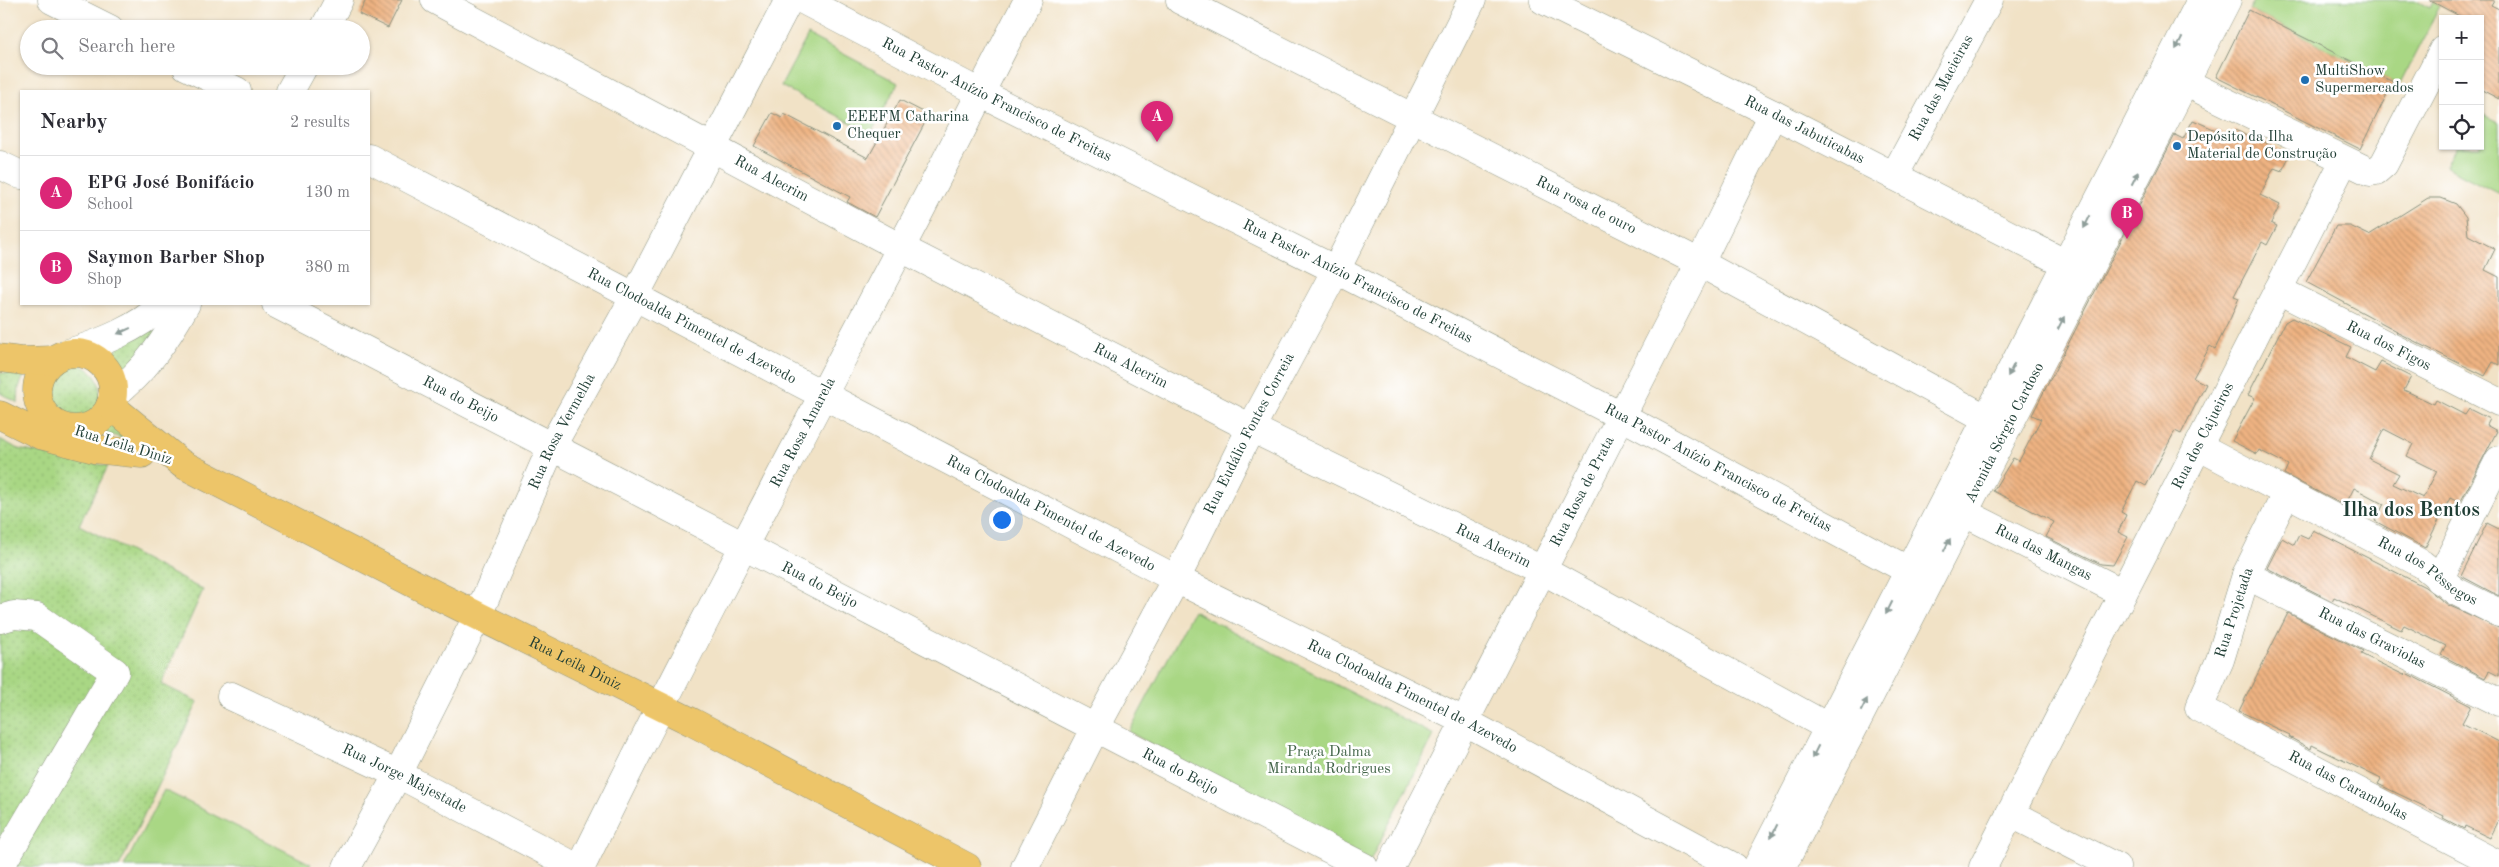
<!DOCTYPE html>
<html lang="en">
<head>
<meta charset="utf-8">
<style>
  body { margin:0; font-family:"Old Standard TT",serif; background:#f2f2f3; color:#2b2b33 }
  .controls { position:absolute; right:15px; top:15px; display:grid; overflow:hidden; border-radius:0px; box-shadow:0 1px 4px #0004 }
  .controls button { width:45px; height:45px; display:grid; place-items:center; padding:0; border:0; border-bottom:1px solid #e1e1e2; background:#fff; color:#2b2b33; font:25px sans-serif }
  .you { position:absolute; left:1001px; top:519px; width:18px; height:18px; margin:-12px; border:4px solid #fff; border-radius:50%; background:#1a73e8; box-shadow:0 0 0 8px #1a73e833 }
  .badge { display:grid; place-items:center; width:32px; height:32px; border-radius:50%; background:#db2777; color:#fff; font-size:16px; font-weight:700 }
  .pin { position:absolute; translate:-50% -41px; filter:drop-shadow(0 1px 2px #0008) }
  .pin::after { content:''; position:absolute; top:26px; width:18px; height:15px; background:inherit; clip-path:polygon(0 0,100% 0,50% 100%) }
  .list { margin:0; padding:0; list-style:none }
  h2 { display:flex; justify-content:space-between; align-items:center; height:65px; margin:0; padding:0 20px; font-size:21px }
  h2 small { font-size:16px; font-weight:400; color:#7c7c81 }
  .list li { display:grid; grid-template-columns:32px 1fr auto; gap:15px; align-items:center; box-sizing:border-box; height:75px; padding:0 20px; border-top:1px solid #e1e1e2 }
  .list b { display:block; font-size:19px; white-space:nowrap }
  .list p { margin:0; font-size:16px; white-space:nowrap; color:#7c7c81 }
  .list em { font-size:16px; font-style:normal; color:#7c7c81 }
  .icon { flex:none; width:28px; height:28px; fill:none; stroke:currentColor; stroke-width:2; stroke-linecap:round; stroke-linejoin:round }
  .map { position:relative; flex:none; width:2499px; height:867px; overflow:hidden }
  .search { position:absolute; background:#fff; box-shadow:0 1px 4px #0004; left:20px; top:20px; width:350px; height:55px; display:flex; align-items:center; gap:12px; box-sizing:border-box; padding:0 18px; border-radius:28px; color:#7c7c81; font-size:19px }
  .panel { position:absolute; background:#fff; box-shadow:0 1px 4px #0004; left:20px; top:90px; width:350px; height:215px; border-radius:0px }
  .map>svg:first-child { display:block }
  .grass { fill:url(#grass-dots); stroke:#648a5c }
  .park { fill:#a9d784; stroke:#648a5c }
  .building { fill:url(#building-back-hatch); fill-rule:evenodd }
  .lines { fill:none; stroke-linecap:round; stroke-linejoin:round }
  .minor-casing { stroke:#88907d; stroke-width:29 }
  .major-casing { stroke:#88907d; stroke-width:29 }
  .minor { stroke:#fff; stroke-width:28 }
  .major { stroke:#edc569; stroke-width:28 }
  .oneway { fill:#8f9e9a }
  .poi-dot { fill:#1f6fb2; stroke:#fff; stroke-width:2 }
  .labels { text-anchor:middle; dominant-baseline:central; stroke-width:5; stroke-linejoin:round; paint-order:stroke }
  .poi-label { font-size:15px; fill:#1f3d34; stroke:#fff; text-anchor:start }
  .street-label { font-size:15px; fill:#1f3d34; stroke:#fff }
  .park-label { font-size:15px; fill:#426448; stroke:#fff }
  .district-label { font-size:20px; font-weight:bold; fill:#1f3d34; stroke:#fff }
</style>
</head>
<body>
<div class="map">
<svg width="2499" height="867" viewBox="0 0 2499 867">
  <defs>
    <pattern id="grass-dots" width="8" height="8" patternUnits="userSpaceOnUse" patternTransform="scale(1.25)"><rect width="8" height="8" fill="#a9d784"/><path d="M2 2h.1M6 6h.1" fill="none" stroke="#91b973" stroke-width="1.8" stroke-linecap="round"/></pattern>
    <pattern id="building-back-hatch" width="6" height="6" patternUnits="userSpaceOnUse" patternTransform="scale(1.25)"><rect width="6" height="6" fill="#efb382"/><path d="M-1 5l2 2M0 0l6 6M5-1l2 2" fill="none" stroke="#c1936b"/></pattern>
  </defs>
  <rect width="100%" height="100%" fill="#fff"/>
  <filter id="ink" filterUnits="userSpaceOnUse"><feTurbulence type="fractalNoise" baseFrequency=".02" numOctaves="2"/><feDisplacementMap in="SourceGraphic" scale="10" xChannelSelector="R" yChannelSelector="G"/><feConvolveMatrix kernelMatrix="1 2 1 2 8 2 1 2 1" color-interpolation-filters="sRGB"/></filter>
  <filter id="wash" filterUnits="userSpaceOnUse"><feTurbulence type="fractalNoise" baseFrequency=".0096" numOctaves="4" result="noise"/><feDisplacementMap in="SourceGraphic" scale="20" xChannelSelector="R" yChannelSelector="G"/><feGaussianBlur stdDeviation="1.12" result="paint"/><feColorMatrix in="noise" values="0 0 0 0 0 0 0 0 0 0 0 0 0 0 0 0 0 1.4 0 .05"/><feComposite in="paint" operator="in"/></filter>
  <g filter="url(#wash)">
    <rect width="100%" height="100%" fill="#f1e2c6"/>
    <path class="grass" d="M 168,321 L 117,380 L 106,360 L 97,353 Z
      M44 392a28 28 0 1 1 56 0a28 28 0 1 1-56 0Z
      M 0,373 L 25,373 L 19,387 L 18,403 L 0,393 Z
      M 121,415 L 152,448 L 100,431 Z
      M 0,439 L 18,449 L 108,466 L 79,525 L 203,590 L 161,684 L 198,702 L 119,867 L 0,867 Z"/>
    <path class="park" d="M 2255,0 L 2415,0 L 2430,8 L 2433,2 L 2440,6 L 2399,85 L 2249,10 Z
      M 808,35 L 898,83 L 871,133 L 781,86 Z
      M 2480,113 L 2499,122 L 2499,194 L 2445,166 L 2456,146 L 2480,146 Z
      M 1193,611 L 1434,735 L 1369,863 L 1129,732 Z
      M 164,790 L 311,864 L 309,867 L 124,867 Z"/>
    <g id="blocks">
      <path class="building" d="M 366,0 L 402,0 L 388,28 L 359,14 Z
        M 2429,0 L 2494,0 L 2491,5 L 2499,9 L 2499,99 L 2480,89 L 2480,19 L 2465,19 Z
        M 2249,10 L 2393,82 L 2360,149 L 2216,77 Z
        M 900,100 L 929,115 L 875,217 L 847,202 L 850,197 L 754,146 L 772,113 L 782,118 L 784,114 L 868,158 Z
        M 2193,120 L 2232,137 L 2235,130 L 2249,137 L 2250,135 L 2290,155 L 2282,171 L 2274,168 L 2260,195 L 2280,205 L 2271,223 L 2277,226 L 2267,245 L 2262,242 L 2234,296 L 2239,298 L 2231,317 L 2215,349 L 2210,346 L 2193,378 L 2206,384 L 2181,434 L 2175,431 L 2146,486 L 2137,481 L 2121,512 L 2126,515 L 2118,532 L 2128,537 L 2113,565 L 2101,564 L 2046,537 L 2054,522 L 1993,491 L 2013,458 L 2019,461 L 2041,419 L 2032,415 L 2175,135 L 2183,139 Z
        M 2428,198 L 2441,198 L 2456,204 L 2466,217 L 2468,235 L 2495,249 L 2485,270 L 2499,277 L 2499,365 L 2493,362 L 2485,376 L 2396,332 L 2397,331 L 2306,282 L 2336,226 L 2350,226 L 2369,235 Z
        M 2292,318 L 2351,347 L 2346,357 L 2375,372 L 2381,362 L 2411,377 L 2404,390 L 2434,404 L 2436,400 L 2465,415 L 2469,409 L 2489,419 L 2486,425 L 2497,431 L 2460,503 L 2450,498 L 2425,548 L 2375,521 L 2384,504 L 2354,488 L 2345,506 L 2284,474 L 2288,465 L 2259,450 L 2257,454 L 2232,441 L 2255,398 L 2248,395 L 2285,322 ZM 2384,429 L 2413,444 L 2407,456 L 2437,471 L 2423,498 L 2393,484 L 2399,474 L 2369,459 Z
        M 2487,523 L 2499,529 L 2499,596 L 2461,576 Z
        M 2313,530 L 2425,587 L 2448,605 L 2499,628 L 2499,676 L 2489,671 L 2485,678 L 2441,655 L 2446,646 L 2404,625 L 2401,630 L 2334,597 L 2332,601 L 2267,568 L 2282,538 L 2294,545 L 2299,535 L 2308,539 Z
        M 2288,613 L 2363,651 L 2361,654 L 2404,675 L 2406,673 L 2471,706 L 2462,723 L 2499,742 L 2499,820 L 2490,838 L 2465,826 L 2464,829 L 2443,818 L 2444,816 L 2378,784 L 2381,779 L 2312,745 L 2311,749 L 2289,737 L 2290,735 L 2239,711 Z"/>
    </g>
  </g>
  <g filter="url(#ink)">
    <use href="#blocks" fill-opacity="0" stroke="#88907d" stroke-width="1"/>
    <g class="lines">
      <defs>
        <g id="minor">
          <path d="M 52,0 L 110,29"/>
          <path id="s1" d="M 435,0 L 901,248 L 1251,428 L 1542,570 L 1848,738"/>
          <path id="s2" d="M 803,0 L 980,93 L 1336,270 L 1621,416 L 1928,581"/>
          <path id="s3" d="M 1180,0 L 1700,263 L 2002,427"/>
          <path id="s4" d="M 1543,0 L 1773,114 L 2082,272"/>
          <path d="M 324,29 L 339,0"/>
          <path d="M 186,66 L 237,91"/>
          <path d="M 2168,74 L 2370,172 L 2376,171 L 2384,164 L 2443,50"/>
          <path d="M 290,91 L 304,66"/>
          <path id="s5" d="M 369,158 L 1176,579 L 1464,721 L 1734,867"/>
          <path d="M 0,165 L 21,175"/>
          <path id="s6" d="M 1894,176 L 1989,0"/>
          <path id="s7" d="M 2278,290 L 2499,402"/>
          <path id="s8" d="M 276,304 L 1364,867"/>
          <path d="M 65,354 C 101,343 137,329 164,304"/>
          <path d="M 112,396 C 145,371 166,340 186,304"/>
          <path id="s9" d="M 2198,446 L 2422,564 L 2455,591 L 2499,613"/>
          <path id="s10" d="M 2287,492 L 2246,575 L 2220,660 L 2199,708 L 2499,865"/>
          <path id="s11" d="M 1947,504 L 2123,593"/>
          <path id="s12" d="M 2246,575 L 2499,702"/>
          <path d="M 2439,580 L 2499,460"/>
          <path d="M 0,619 L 14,615 L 37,617 L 115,672 L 0,867"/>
          <path id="s13" d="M 231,696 L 398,774 L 576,867"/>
          <path d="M 2010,813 L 2116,867"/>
          <path id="s14" d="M 347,867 L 398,774 L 478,615 L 552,446 L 635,296 L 789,0"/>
          <path id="s15" d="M 581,867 C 683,658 792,454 900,249 C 944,166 985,83 1028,0"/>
          <path id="s16" d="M 1025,867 L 1096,727 L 1176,579 L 1251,428 L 1336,270 L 1472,0"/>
          <path id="s17" d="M 1390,867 L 1700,263 L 1773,114"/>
          <path d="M 1757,867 L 2201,0"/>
          <path id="s18" d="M 1782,867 L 2227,0"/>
          <path id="s19" d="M 1983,867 L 2344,161"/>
        </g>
        <g id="major">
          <circle cx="75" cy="391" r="38"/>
          <path d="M 0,358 L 22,361 L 52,360"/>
          <path id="s20" d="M 110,405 L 182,464 L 438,596 L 694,723 L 967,867"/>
          <path d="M 0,415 L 40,435 L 94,449 L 142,454"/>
        </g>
      </defs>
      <use href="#minor" class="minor-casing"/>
      <use href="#major" class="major-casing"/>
      <use href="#minor" class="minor"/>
      <use href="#major" class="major"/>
    </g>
    <defs><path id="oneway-solid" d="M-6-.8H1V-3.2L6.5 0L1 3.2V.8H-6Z" transform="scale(1.25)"/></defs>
    <g class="oneway">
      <use href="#oneway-solid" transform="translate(2179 43) rotate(117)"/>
      <use href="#oneway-solid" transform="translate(2135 178) rotate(-63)"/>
      <use href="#oneway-solid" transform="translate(2087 222) rotate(117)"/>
      <use href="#oneway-solid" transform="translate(2061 323) rotate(-63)"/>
      <use href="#oneway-solid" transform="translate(124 331) rotate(156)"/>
      <use href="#oneway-solid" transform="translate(2011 370) rotate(117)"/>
      <use href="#oneway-solid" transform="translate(1947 545) rotate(-63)"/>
      <use href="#oneway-solid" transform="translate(1889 608) rotate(117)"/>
      <use href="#oneway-solid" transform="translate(1864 705) rotate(-63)"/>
      <use href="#oneway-solid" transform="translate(1815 752) rotate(117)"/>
      <use href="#oneway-solid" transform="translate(1774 831) rotate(117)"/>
    </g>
  </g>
  <g class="poi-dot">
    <circle cx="2305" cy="80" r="5"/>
    <circle cx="837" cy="126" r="5"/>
    <circle cx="2177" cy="146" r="5"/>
  </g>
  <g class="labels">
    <g class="poi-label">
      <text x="2315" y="71">MultiShow<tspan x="2315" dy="17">Supermercados</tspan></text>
      <text x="847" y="117">EEEFM Catharina<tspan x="847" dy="17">Chequer</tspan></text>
      <text x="2187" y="137">Depósito da Ilha<tspan x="2187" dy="17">Material de Construção</tspan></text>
    </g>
    <g class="street-label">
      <text stroke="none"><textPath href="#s6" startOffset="100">Rua das Macieiras</textPath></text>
      <text stroke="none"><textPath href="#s2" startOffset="218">Rua Pastor Anízio Francisco de Freitas</textPath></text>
      <text stroke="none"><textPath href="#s4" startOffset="292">Rua das Jabuticabas</textPath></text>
      <text stroke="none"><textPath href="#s1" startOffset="381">Rua Alecrim</textPath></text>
      <text stroke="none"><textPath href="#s3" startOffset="455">Rua rosa de ouro</textPath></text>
      <text stroke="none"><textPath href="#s2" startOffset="622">Rua Pastor Anízio Francisco de Freitas</textPath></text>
      <text stroke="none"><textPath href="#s5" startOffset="364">Rua Clodoalda Pimentel de Azevedo</textPath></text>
      <text stroke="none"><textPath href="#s7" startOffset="124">Rua dos Figos</textPath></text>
      <text stroke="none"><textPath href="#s1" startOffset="786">Rua Alecrim</textPath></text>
      <text stroke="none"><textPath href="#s8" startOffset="208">Rua do Beijo</textPath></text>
      <text stroke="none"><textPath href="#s14" startOffset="486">Rua Rosa Vermelha</textPath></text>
      <text stroke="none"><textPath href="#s15" startOffset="488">Rua Rosa Amarela</textPath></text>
      <text stroke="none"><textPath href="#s18" startOffset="488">Avenida Sérgio Cardoso</textPath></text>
      <text stroke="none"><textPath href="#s16" startOffset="488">Rua Eudálio Fontes Correia</textPath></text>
      <text stroke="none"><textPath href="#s19" startOffset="484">Rua dos Cajueiros</textPath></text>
      <text transform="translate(123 446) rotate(17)">Rua Leila Diniz</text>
      <text stroke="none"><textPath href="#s2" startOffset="1028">Rua Pastor Anízio Francisco de Freitas</textPath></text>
      <text stroke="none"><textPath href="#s17" startOffset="422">Rua Rosa de Prata</textPath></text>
      <text stroke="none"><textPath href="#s5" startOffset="769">Rua Clodoalda Pimentel de Azevedo</textPath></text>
      <text stroke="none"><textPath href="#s1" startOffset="1191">Rua Alecrim</textPath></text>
      <text stroke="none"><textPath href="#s11" startOffset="108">Rua das Mangas</textPath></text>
      <text stroke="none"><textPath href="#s9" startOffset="262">Rua dos Pêssegos</textPath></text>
      <text stroke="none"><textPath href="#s8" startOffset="612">Rua do Beijo</textPath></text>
      <text transform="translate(2235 613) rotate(-72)">Rua Projetada</text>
      <text stroke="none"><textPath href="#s12" startOffset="141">Rua das Graviolas</textPath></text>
      <text stroke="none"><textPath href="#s20" startOffset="534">Rua Leila Diniz</textPath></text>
      <text stroke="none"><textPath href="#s5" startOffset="1174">Rua Clodoalda Pimentel de Azevedo</textPath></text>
      <text stroke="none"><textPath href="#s8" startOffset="1018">Rua do Beijo</textPath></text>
      <text stroke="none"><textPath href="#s13" startOffset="192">Rua Jorge Majestade</textPath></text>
      <text stroke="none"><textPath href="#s10" startOffset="402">Rua das Carambolas</textPath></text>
    </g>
    <g class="park-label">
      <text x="1329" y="752">Praça Dalma<tspan x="1329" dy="17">Miranda Rodrigues</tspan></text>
    </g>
    <g class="district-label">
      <text x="2411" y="511">Ilha dos Bentos</text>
    </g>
  </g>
</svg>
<div class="controls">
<button>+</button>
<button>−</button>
<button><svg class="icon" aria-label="locate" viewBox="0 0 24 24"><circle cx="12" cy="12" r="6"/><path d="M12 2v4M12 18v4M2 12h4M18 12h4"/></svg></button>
</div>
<div class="you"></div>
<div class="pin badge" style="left:1157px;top:142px">A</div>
<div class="pin badge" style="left:2127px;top:239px">B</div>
<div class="search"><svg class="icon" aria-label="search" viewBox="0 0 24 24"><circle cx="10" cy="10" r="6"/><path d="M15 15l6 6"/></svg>Search here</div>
<section class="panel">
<h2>Nearby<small>2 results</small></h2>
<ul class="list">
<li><span class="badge">A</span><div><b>EPG José Bonifácio</b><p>School</p></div><em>130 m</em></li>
<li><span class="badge">B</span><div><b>Saymon Barber Shop</b><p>Shop</p></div><em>380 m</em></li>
</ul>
</section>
</div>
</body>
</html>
